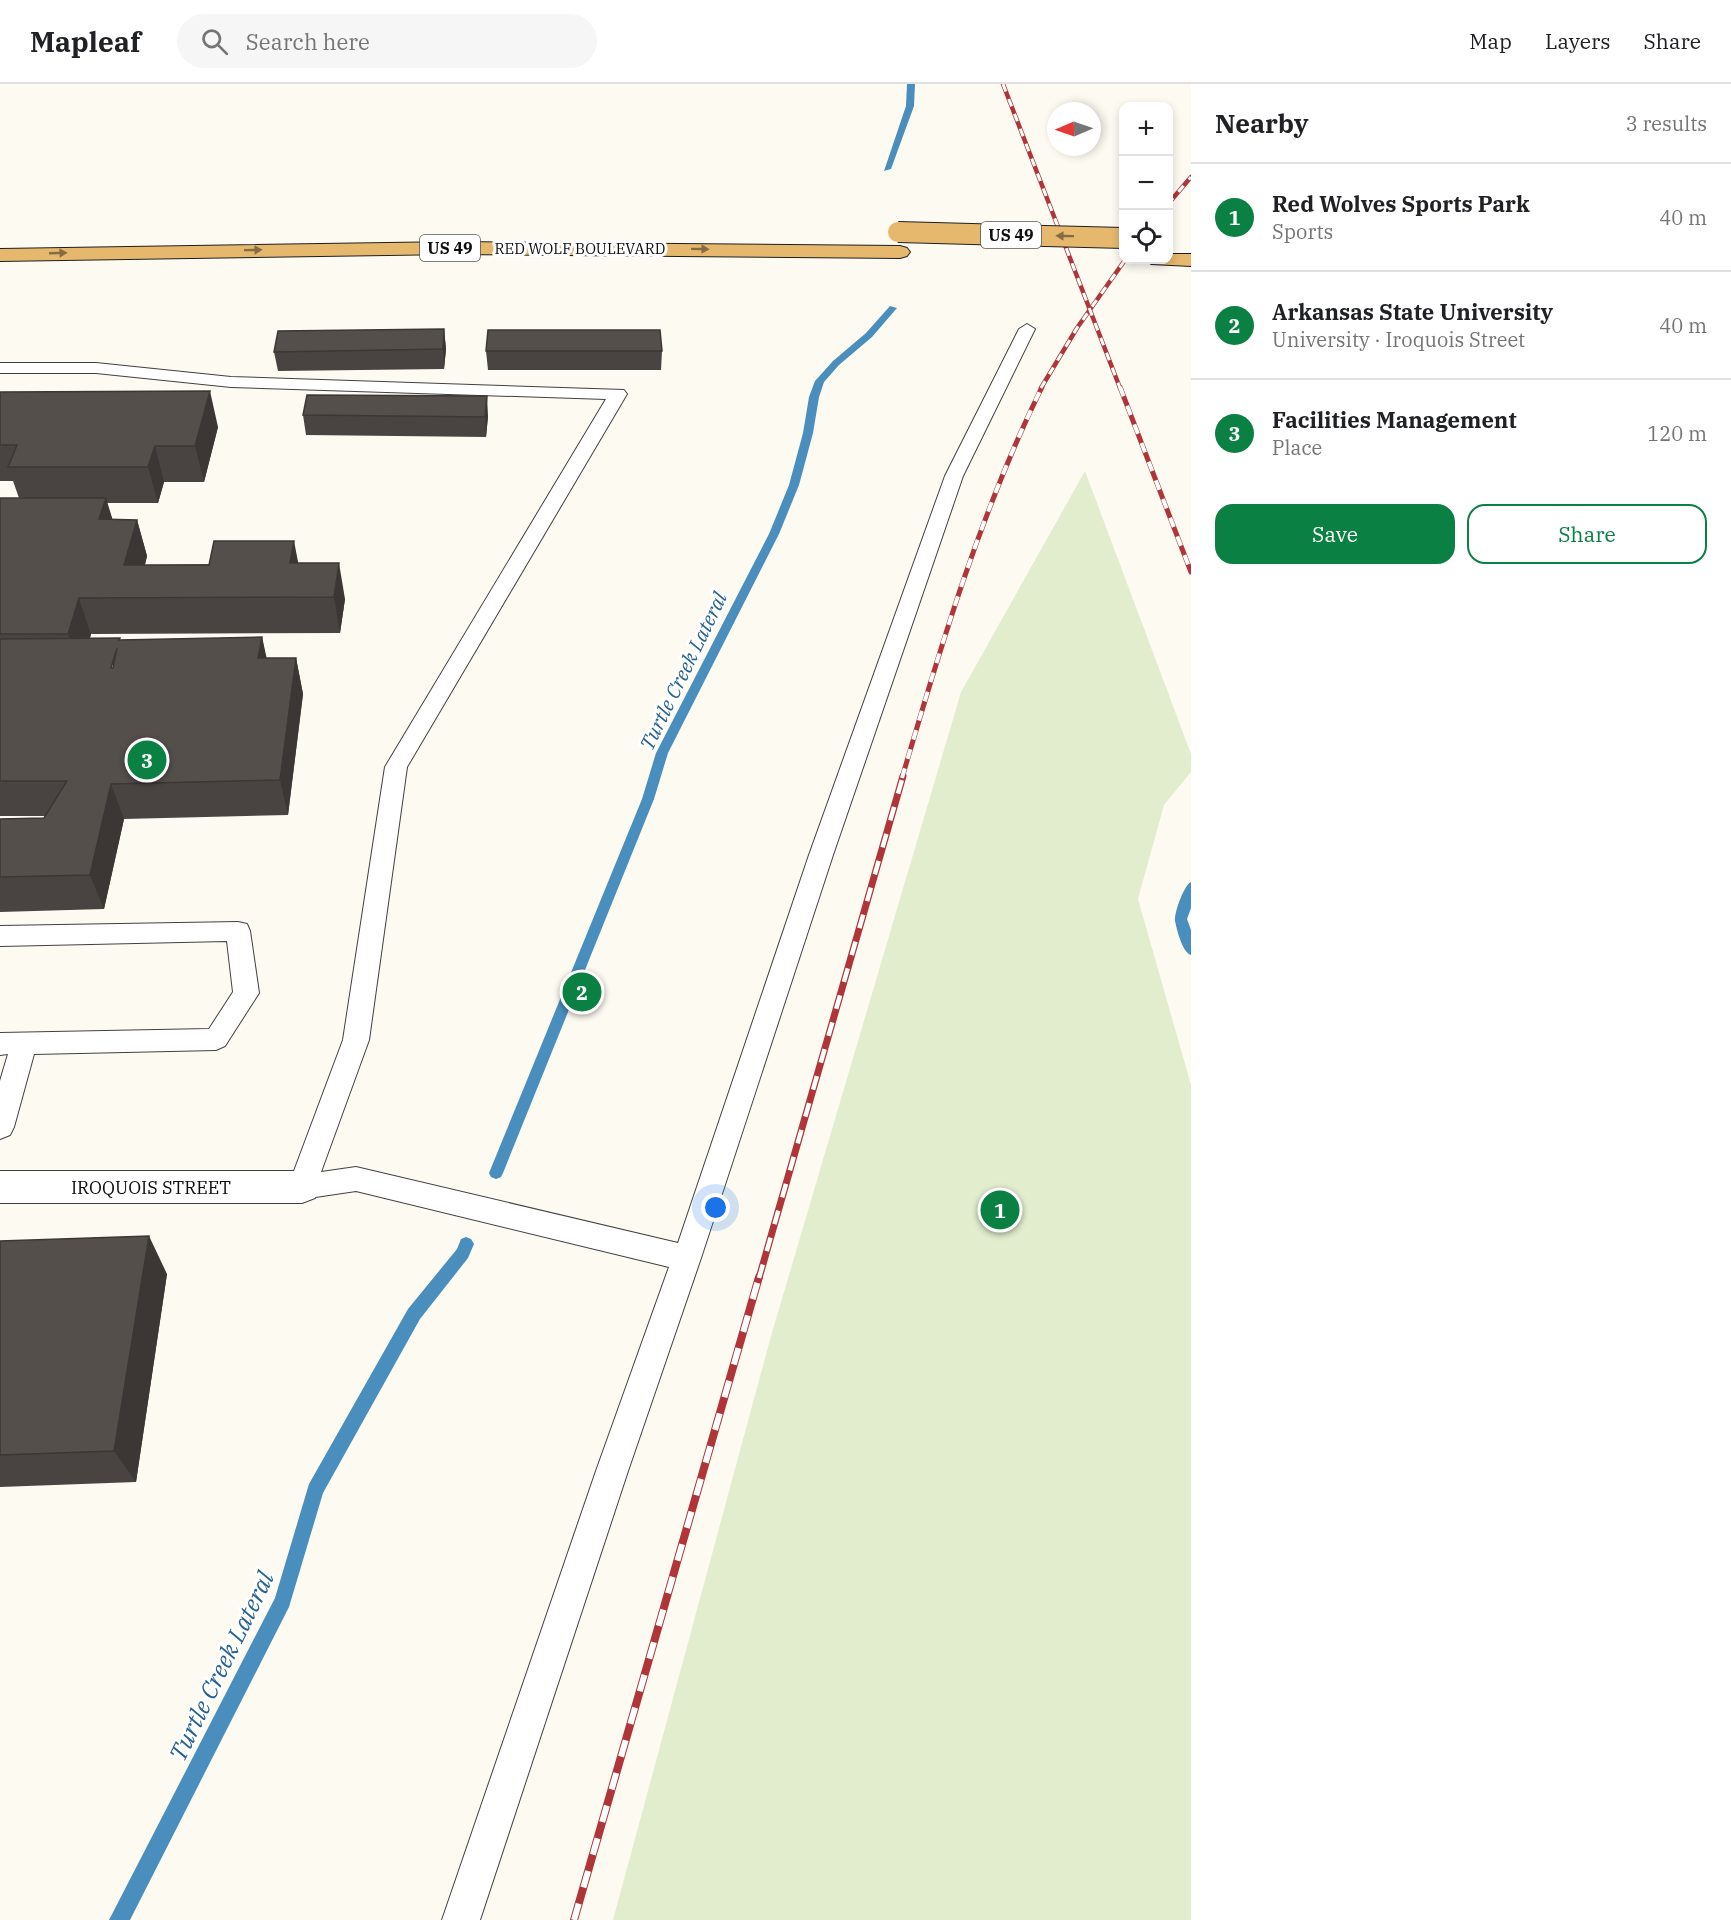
<!DOCTYPE html>
<html lang="en">
<head>
<meta charset="utf-8">
<style>
  body { margin:0; font-family:"IBM Plex Serif",serif; background:#f6f6f6; color:#202124 }
  .controls { position:absolute; right:18px; top:18px; display:grid; overflow:hidden; border-radius:12px; box-shadow:0 3px 9px #0003 }
  .controls button { width:54px; height:54px; display:grid; place-items:center; padding:0; border:0; border-bottom:2px solid #e0e0e0; background:#fff; color:#202124; font:30px sans-serif }
  .compass { position:absolute; left:1047px; top:18px; width:54px; height:54px; border-radius:50%; background:#fff; box-shadow:0 3px 9px #0003; rotate:268deg }
  .you { position:absolute; left:716px; top:1124px; width:21px; height:21px; margin:-15px; border:4px solid #fff; border-radius:50%; background:#1a73e8; box-shadow:0 0 0 9px #1a73e833 }
  .badge { display:grid; place-items:center; width:39px; height:39px; border-radius:50%; background:#0b8043; color:#fff; font-size:20px; font-weight:700 }
  .pin { position:absolute; translate:-50% -50%; border:3px solid #fff; box-shadow:0 2px 6px #0006 }
  .list { margin:0; padding:0; list-style:none }
  h2 { display:flex; justify-content:space-between; align-items:center; height:78px; margin:0; padding:0 24px; font-size:26px }
  h2 small { font-size:20px; font-weight:400; color:#757577 }
  .list li { display:grid; grid-template-columns:39px 1fr auto; gap:18px; align-items:center; box-sizing:border-box; height:108px; padding:0 24px; border-top:2px solid #e0e0e0 }
  .list b { display:block; font-size:22px; white-space:nowrap }
  .list p { margin:0; font-size:20px; white-space:nowrap; color:#757577 }
  .list em { font-size:20px; font-style:normal; color:#757577 }
  .actions { display:flex; gap:12px; padding:18px 24px }
  .actions a { flex:1; padding:14px 0; border:2px solid #0b8043; border-radius:18px; text-align:center; font-size:21px; color:#0b8043 }
  .actions .main { background:#0b8043; color:#fff }
  .icon { flex:none; width:33px; height:33px; fill:none; stroke:currentColor; stroke-width:2; stroke-linecap:round; stroke-linejoin:round }
  .map { position:relative; flex:none; width:1191px; height:1836px; overflow:hidden }
  header { display:flex; align-items:center; gap:36px; box-sizing:border-box; height:84px; padding:0 30px; background:#fff; border-bottom:2px solid #e0e0e0 }
  header strong { font-size:28px }
  nav { display:flex; gap:33px; margin-inline-start:auto; font-size:21px }
  .search { width:420px; height:54px; background:#f6f6f6; display:flex; align-items:center; gap:15px; box-sizing:border-box; padding:0 21px; border-radius:33px; color:#757577; font-size:22px }
  main { display:flex }
  aside { flex:1; background:#fff }
  .map>svg:first-child { display:block }
  .pitch { fill:#e2edce }
  .lines { fill:none; stroke-linecap:round; stroke-linejoin:round }
  .stream { fill:#4a8ebe; fill-rule:evenodd }
  .service-casing { stroke:#414141; stroke-width:2 }
  .minor-casing { stroke:#414141; stroke-width:2 }
  .trunk-casing { stroke:#1f1f1f; stroke-width:2 }
  .service { fill:#fff; fill-rule:evenodd }
  .minor { fill:#fff; fill-rule:evenodd }
  .trunk { fill:#e6b86e; fill-rule:evenodd }
  .rail-far3-casing { stroke:#af3539; stroke-width:4.5 }
  .rail-far2-casing { stroke:#af3539; stroke-width:5 }
  .rail-far1-casing { stroke:#af3539; stroke-width:7 }
  .rail-casing { stroke:#af3539; stroke-width:8 }
  .rail-far3 { stroke:#fff; stroke-width:3; stroke-dasharray:8; stroke-linecap:butt }
  .rail-far2 { stroke:#fff; stroke-width:4; stroke-dasharray:10; stroke-linecap:butt }
  .rail-far1 { stroke:#fff; stroke-width:4.5; stroke-dasharray:14; stroke-linecap:butt }
  .rail { stroke:#fff; stroke-width:6; stroke-dasharray:17; stroke-linecap:butt }
  .trunk-bridge-casing { stroke:#1f1f1f; stroke-width:22; stroke-linecap:butt }
  .trunk-bridge { stroke:#e6b86e; stroke-width:20 }
  .wall { fill:#494441; fill-rule:evenodd }
  .shaded-wall { fill:#3c3735 }
  .building { fill:#554f4c; stroke:#3c3735; stroke-width:1.5; fill-rule:evenodd }
  .oneway { fill:#856c43 }
  .labels { text-anchor:middle; dominant-baseline:central; stroke-width:6; stroke-linejoin:round; paint-order:stroke }
  .far-street-label { font-size:15px; fill:#0e0e0e; stroke:#fff }
  .shield { fill:#fff; stroke:#565656; stroke-width:1.5 }
  .shield-label { font-size:16px; font-weight:bold; fill:#0e0e0e }
  .street-label { font-size:18px; fill:#0e0e0e; stroke:#fff }
  .water-label { font-size:20px; font-style:italic; fill:#256192; stroke:#fff }
  .near-water-label { font-size:24px; font-style:italic; fill:#256192; stroke:#fff }
</style>
</head>
<body>
<header>
<strong>Mapleaf</strong>
<div class="search"><svg class="icon" aria-label="search" viewBox="0 0 24 24"><circle cx="10" cy="10" r="6"/><path d="M15 15l6 6"/></svg>Search here</div>
<nav><a>Map</a><a>Layers</a><a>Share</a></nav>
</header>
<main>
<div class="map">
<svg width="1191" height="1836" viewBox="0 0 1191 1836">
  <rect width="100%" height="100%" fill="#fdfbf1"/>
  <path class="pitch" d="M 1085,387 L 1191,670 L 1191,688 L 1164,721 L 1138,815 L 1191,1001 L 1191,1836 L 613,1836 L 771,1252 L 961,608 Z"/>
  <g class="lines">
    <path class="stream" d="M 907,0 L 915,0 L 914,22 L 891,85 L 884,87 L 906,22 Z
      M 890,222 L 897,224 L 872,253 L 839,281 L 824,298 L 819,313 L 813,349 L 799,401 L 779,450 L 668,669 L 654,715 L 503,1089 L 501,1093 L 496,1095 L 491,1093 L 489,1089 L 642,715 L 656,669 L 769,450 L 789,401 L 803,349 L 809,313 L 815,297 L 833,277 L 866,249 Z
      M 1191,798 L 1191,824 L 1187,835 L 1191,846 L 1191,871 C 1182,868 1177,846 1175,837 C 1174,829 1184,801 1191,798 Z
      M 466,1153 L 471,1155 L 474,1160 L 468,1174 L 420,1235 L 323,1409 L 289,1523 L 130,1836 L 109,1836 L 275,1514 L 309,1400 L 408,1225 L 457,1165 L 461,1155 Z"/>
    <defs>
      <path id="service" d="M 1027,240 L 1035,245 L 963,392 L 833,771 L 701,1174 L 628,1387 L 480,1836 L 442,1836 L 596,1387 L 669,1183 L 356,1107 L 302,1115 L 292,1112 L 288,1103 L 343,956 L 385,683 L 606,315 L 231,303 L 96,289 L 0,289 L 0,279 L 96,279 L 231,293 L 624,306 L 627,310 L 407,683 L 369,956 L 321,1088 L 356,1083 L 678,1159 L 809,771 L 945,392 L 1019,245 Z
        M 238,838 L 247,840 L 250,847 L 259,909 L 225,962 L 216,966 L 34,970 L 14,1043 L 10,1051 L 0,1055 L 0,997 L 8,970 L 0,971 L 0,949 L 209,945 L 233,908 L 227,857 L 0,862 L 0,842 Z"/>
      <path id="minor" d="M 0,1087 L 302,1087 L 315,1092 L 320,1103 L 315,1114 L 302,1119 L 0,1119 Z"/>
      <path id="trunk" d="M 454,158 L 900,162 L 907,164 L 910,168 L 907,172 L 900,174 L 454,170 L 0,177 L 0,165 Z
        M 1168,170 L 1191,170 L 1191,182 L 1151,180 L 1148,176 L 1168,176 Z"/>
    </defs>
    <use href="#service" class="service-casing"/>
    <use href="#minor" class="minor-casing"/>
    <use href="#trunk" class="trunk-casing"/>
    <use href="#service" class="service"/>
    <use href="#minor" class="minor"/>
    <use href="#trunk" class="trunk"/>
    <defs>
      <path id="rail-far3" d="M 1003,0 L 1120,304
        M 1168,120 L 1191,93
        M 1041,304 L 1077,244 L 1125,176"/>
      <path id="rail-far2" d="M 1120,303 L 1191,488
        M 902,694 C 941,561 981,427 1042,303"/>
      <path id="rail-far1" d="M 759,1194 L 903,692"/>
      <path id="rail" d="M 574,1836 L 759,1193"/>
    </defs>
    <use href="#rail-far3" class="rail-far3-casing"/>
    <use href="#rail-far2" class="rail-far2-casing"/>
    <use href="#rail-far1" class="rail-far1-casing"/>
    <use href="#rail" class="rail-casing"/>
    <use href="#rail-far3" class="rail-far3"/>
    <use href="#rail-far2" class="rail-far2"/>
    <use href="#rail-far1" class="rail-far1"/>
    <use href="#rail" class="rail"/>
    <defs>
      <path id="trunk-bridge" d="M 898,148 L 1124,154"/>
    </defs>
    <use href="#trunk-bridge" class="trunk-bridge-casing"/>
    <use href="#trunk-bridge" class="trunk-bridge"/>
  </g>
  <path class="wall" d="M 444,245 L 446,265 L 444,285 L 278,287 L 274,268 Z
    M 486,267 L 662,267 L 661,286 L 488,286 Z
    M 0,308 L 218,343 L 204,398 L 164,398 L 158,419 L 107,419 L 112,435 L 137,436 L 147,472 L 145,481 L 299,479 L 345,515 L 340,549 L 91,550 L 90,554 L 121,556 L 262,553 L 266,574 L 296,574 L 303,610 L 288,731 L 124,735 L 104,825 L 0,828 L 0,735 L 44,734 L 45,732 L 0,732 L 0,414 L 19,414 L 13,397 L 0,397 ZM 117,564 L 113,584 L 111,584 Z
    M 303,331 L 488,332 L 486,353 L 306,351 Z
    M 0,1157 L 167,1190 L 136,1398 L 0,1403 Z"/>
  <path class="shaded-wall" d="M 444,245 L 446,265 L 444,285 L 443,265 Z
    M 210,307 L 218,343 L 204,398 L 195,362 Z
    M 487,312 L 488,332 L 486,353 L 485,333 Z
    M 155,362 L 164,398 L 158,419 L 148,383 Z
    M 106,414 L 117,450 L 99,435 Z
    M 137,436 L 147,472 L 136,514 L 124,481 Z
    M 294,457 L 301,493 L 290,479 Z
    M 339,479 L 345,515 L 340,549 L 334,513 Z
    M 79,514 L 91,550 L 81,586 L 68,550 Z
    M 262,553 L 270,589 L 258,574 Z
    M 296,574 L 303,610 L 288,731 L 280,696 Z
    M 111,700 L 124,735 L 104,825 L 90,791 Z
    M 149,1152 L 167,1190 L 136,1398 L 114,1367 Z"/>
  <path class="building" d="M 444,245 L 443,265 L 274,268 L 278,247 Z
    M 488,246 L 660,246 L 662,267 L 486,267 Z
    M 210,307 L 195,362 L 155,362 L 148,383 L 8,383 L 17,361 L 0,361 L 0,308 Z
    M 307,311 L 487,312 L 485,333 L 303,331 Z
    M 0,414 L 106,414 L 99,435 L 137,436 L 124,481 L 209,481 L 214,457 L 294,457 L 290,479 L 339,479 L 334,513 L 79,514 L 68,550 L 0,550 Z
    M 262,553 L 258,574 L 296,574 L 280,696 L 111,700 L 90,791 L 0,793 L 0,735 L 44,734 L 67,697 L 0,697 L 0,555 L 120,554 L 119,556 ZM 117,564 L 113,584 L 111,584 Z
    M 149,1152 L 114,1367 L 0,1371 L 0,1157 Z"/>
  <defs><path id="oneway-solid" d="M-6-.8H1V-3.2L6.5 0L1 3.2V.8H-6Z" transform="scale(1.5)"/></defs>
  <g class="oneway">
    <use href="#oneway-solid" transform="translate(1065 152) rotate(-179)"/>
    <use href="#oneway-solid" transform="translate(700 165) rotate(1)"/>
    <use href="#oneway-solid" transform="translate(253 166) rotate(-1)"/>
    <use href="#oneway-solid" transform="translate(58 169) rotate(-2)"/>
  </g>
  <g class="labels">
    <g class="far-street-label">
      <text x="580" y="164">RED WOLF BOULEVARD</text>
    </g>
    <g class="shield">
      <rect x="981" y="138" width="60" height="26" rx="4.5"/>
      <rect x="420" y="151" width="60" height="26" rx="4.5"/>
    </g>
    <g class="shield-label">
      <text x="1011" y="151">US 49</text>
      <text x="450" y="164">US 49</text>
    </g>
    <g class="street-label">
      <text x="151" y="1103">IROQUOIS STREET</text>
    </g>
    <g class="water-label">
      <text transform="translate(683 587) rotate(-64)">Turtle Creek Lateral</text>
    </g>
    <g class="near-water-label">
      <text transform="translate(221 1582) rotate(-64)">Turtle Creek Lateral</text>
    </g>
  </g>
</svg>
<div class="controls">
<button>+</button>
<button>−</button>
<button><svg class="icon" aria-label="locate" viewBox="0 0 24 24"><circle cx="12" cy="12" r="6"/><path d="M12 2v4M12 18v4M2 12h4M18 12h4"/></svg></button>
</div>
<svg class="compass" viewBox="-18 -18 36 36"><path d="M0-13l5 13h-10z" fill="#e53935"/><path d="M0 13l5-13h-10z" fill="#757577"/></svg>
<div class="you"></div>
<div class="pin badge" style="left:1000px;top:1126px">1</div>
<div class="pin badge" style="left:582px;top:908px">2</div>
<div class="pin badge" style="left:147px;top:676px">3</div>
</div>
<aside>
<h2>Nearby<small>3 results</small></h2>
<ul class="list">
<li><span class="badge">1</span><div><b>Red Wolves Sports Park</b><p>Sports</p></div><em>40 m</em></li>
<li><span class="badge">2</span><div><b>Arkansas State University</b><p>University · Iroquois Street</p></div><em>40 m</em></li>
<li><span class="badge">3</span><div><b>Facilities Management</b><p>Place</p></div><em>120 m</em></li>
</ul>
<div class="actions"><a class="main">Save</a><a>Share</a></div>
</aside>
</main>
</body>
</html>
